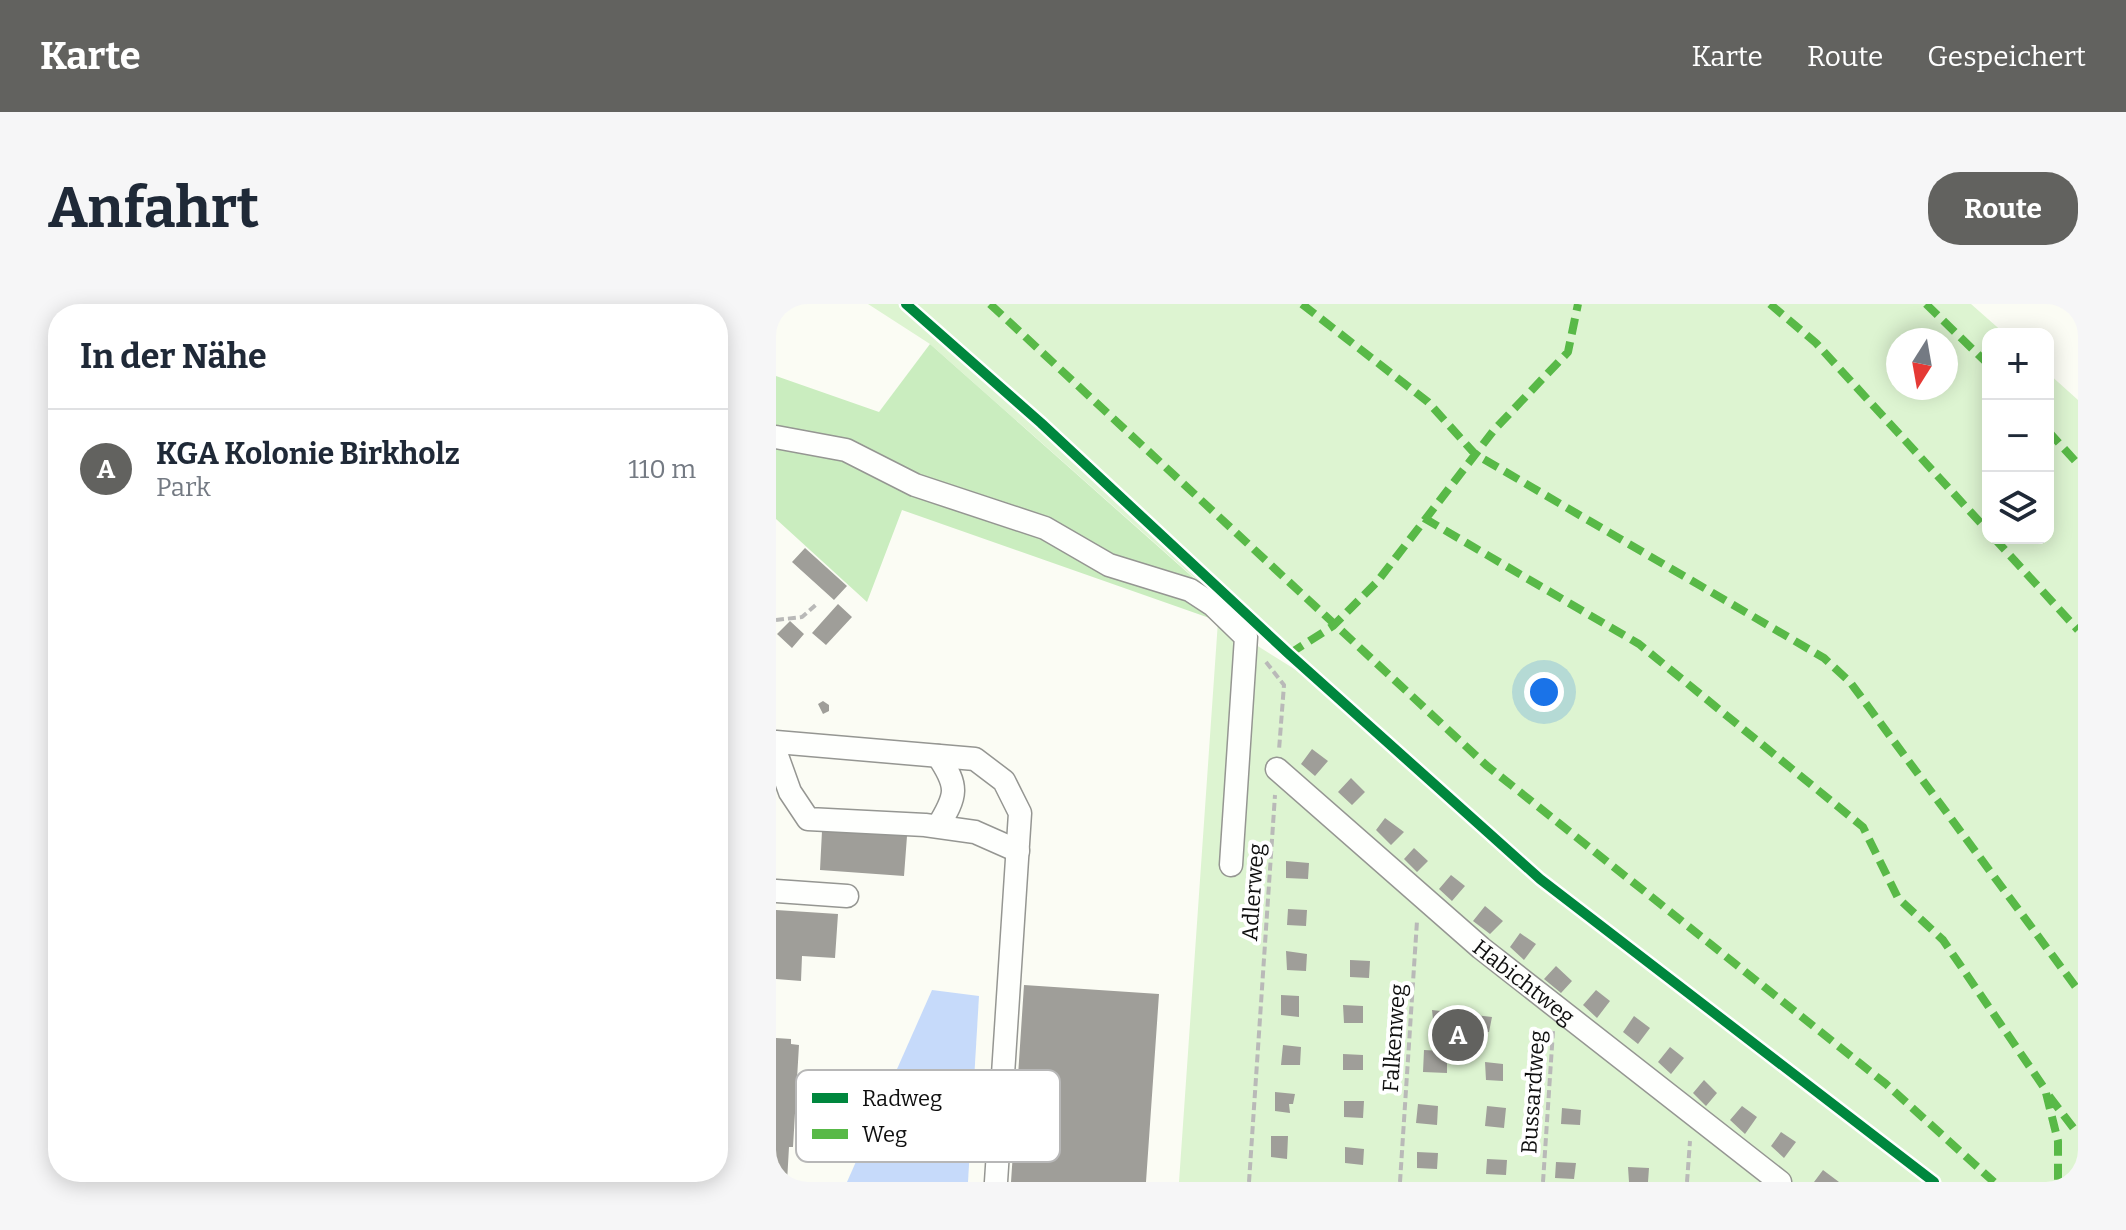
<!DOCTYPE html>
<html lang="de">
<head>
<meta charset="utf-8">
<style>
  body { margin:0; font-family:Bitter,serif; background:#f6f6f7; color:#1f2937 }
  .controls { position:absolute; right:24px; top:24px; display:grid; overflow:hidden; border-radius:16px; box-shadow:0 4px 20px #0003 }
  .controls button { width:72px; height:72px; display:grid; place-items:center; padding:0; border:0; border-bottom:2px solid #e0e1e3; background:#fff; color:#1f2937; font:40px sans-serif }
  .compass { position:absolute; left:1110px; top:24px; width:72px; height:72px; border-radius:50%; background:#fff; box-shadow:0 4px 20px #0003; rotate:191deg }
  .you { position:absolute; left:768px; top:388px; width:28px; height:28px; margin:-20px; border:6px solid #fff; border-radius:50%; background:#1a73e8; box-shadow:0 0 0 12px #1a73e833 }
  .badge { display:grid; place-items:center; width:52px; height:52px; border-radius:50%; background:#62625f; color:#fff; font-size:26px; font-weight:700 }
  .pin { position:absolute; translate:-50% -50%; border:4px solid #fff; box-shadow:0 2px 8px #0006 }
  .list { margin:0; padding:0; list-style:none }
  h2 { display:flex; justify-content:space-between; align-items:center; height:104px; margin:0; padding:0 32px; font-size:34px }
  h2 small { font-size:26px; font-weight:400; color:#747a83 }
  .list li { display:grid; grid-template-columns:52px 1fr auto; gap:24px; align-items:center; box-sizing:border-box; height:120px; padding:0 32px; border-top:2px solid #e0e1e3 }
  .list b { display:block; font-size:30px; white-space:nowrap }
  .list p { margin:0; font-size:26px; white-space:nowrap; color:#747a83 }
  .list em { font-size:26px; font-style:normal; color:#747a83 }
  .icon { flex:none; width:44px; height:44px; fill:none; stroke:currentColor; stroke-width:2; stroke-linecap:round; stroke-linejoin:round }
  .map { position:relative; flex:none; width:1302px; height:878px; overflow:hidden; border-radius:32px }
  header { display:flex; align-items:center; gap:48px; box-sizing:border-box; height:112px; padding:0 40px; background:#62625f; color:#fff }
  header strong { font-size:38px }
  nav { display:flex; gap:44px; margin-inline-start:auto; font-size:28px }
  .intro { display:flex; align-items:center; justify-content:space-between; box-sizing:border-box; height:192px; padding:0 48px }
  h1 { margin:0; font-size:56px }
  .button { padding:20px 36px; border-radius:32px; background:#62625f; color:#fff; font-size:28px; font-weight:700 }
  main { display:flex; gap:48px; padding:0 48px }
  aside { flex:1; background:#fff; border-radius:32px; box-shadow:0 4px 20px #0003 }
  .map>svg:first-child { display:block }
  .green { fill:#ddf4d1; fill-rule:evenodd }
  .forest { fill:#caedbf }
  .water { fill:#c6dafa }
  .building { fill:#9f9e99 }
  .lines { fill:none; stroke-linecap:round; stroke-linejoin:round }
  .minor-casing { stroke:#959692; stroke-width:25 }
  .path { stroke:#b9b9b8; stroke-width:4; stroke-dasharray:8 4; stroke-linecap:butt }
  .minor { stroke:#fefffd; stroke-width:22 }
  .quiet { stroke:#58b947; stroke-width:8; stroke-dasharray:16 8; stroke-linecap:butt }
  .cycleway-casing { stroke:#fff; stroke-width:15 }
  .cycleway { stroke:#00873e; stroke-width:10 }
  .labels { text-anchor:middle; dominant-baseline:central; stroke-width:8; stroke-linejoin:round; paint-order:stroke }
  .street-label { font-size:22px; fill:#0f0f0f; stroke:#fff }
  .key { fill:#fff; stroke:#b7b7b7; stroke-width:2 }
  .key-label { font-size:22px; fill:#0f0f0f }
</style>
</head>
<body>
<header>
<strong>Karte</strong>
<nav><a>Karte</a><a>Route</a><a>Gespeichert</a></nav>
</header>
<div class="intro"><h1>Anfahrt</h1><a class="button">Route</a></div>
<main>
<aside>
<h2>In der Nähe<small></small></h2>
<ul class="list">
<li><span class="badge">A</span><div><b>KGA Kolonie Birkholz</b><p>Park</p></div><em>110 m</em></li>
</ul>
</aside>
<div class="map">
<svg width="1302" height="878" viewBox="0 0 1302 878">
  <rect width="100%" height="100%" fill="#fbfcf4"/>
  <path class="green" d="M 92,0 L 1195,0 L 1229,30 L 1212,30 L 1212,234 L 1272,234 L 1272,69 L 1302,96 L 1302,878 L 403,878 L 442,317 L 528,371 L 154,40 ZM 1122,36 L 1170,36 L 1170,84 L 1122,84 Z"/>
  <path class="forest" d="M 154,40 L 447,300 L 442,317 L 126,206 L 91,298 L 0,215 L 0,72 L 103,108 Z"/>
  <path class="water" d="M 156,686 L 203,692 L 192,878 L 71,878 Z"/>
  <path class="building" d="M 29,244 L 71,282 L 58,296 L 16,258 Z
    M 62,300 L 76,313 L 50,341 L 36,329 Z
    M 14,317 L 28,330 L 16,344 L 1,330 Z
    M 47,397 L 53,401 L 53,407 L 47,410 L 42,400 Z
    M 536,445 L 552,457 L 539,472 L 525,460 Z
    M 575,474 L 589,488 L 576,501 L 562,488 Z
    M 609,514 L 628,528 L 615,541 L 600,526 Z
    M 63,523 L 131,532 L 128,572 L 44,566 L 46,527 L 63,528 Z
    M 638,544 L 652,557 L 641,568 L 628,555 Z
    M 510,557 L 533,559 L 532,575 L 510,574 Z
    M 675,571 L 689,582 L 676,597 L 663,585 Z
    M 709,602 L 727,617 L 714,630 L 697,617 Z
    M 512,605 L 531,606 L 530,622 L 511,621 Z
    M 0,606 L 62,610 L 59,654 L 26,652 L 25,677 L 0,675 Z
    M 744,629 L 760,640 L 748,656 L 734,643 Z
    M 510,647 L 531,650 L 530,667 L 511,666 Z
    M 574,656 L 594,657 L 593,674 L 574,673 Z
    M 780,662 L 796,677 L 785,689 L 768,675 Z
    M 248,681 L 383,690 L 370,878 L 235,878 Z
    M 820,686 L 834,697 L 821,714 L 807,701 Z
    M 505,691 L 523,692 L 523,713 L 505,711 Z
    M 567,701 L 587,702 L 587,719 L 568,719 Z
    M 656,706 L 716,713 L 713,728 L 658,724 Z
    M 858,712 L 874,724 L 862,740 L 847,728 Z
    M 0,734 L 15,735 L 15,740 L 23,741 L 17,843 L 13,843 L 11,878 L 0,878 Z
    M 507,741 L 525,743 L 524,761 L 505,761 Z
    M 894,743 L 908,754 L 895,770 L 882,758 Z
    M 648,746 L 666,747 L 665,756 L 671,757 L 671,769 L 647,768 Z
    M 567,750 L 587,751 L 587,766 L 567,766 Z
    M 709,758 L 727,760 L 727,777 L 710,776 Z
    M 928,776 L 941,789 L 930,802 L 917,789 Z
    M 499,788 L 519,790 L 517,800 L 513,800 L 514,809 L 499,807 Z
    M 568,797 L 588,797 L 587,814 L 568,813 Z
    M 642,800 L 662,802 L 661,821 L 640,819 Z
    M 711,802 L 730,804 L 728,824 L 709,822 Z
    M 966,802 L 981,813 L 969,830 L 954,816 Z
    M 786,804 L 805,806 L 804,821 L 785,820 Z
    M 1005,828 L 1020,838 L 1008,854 L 995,842 Z
    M 495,832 L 512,832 L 511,855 L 495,853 Z
    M 569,843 L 588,845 L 587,861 L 569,859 Z
    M 641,848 L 662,849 L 661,865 L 641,864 Z
    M 711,855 L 731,856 L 730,871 L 710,870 Z
    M 780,858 L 800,859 L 798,875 L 779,874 Z
    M 852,863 L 873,864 L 872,878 L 853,878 Z
    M 1047,866 L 1063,878 L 1038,878 Z"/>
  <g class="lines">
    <defs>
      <g id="minor">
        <path d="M 0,133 L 70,146 L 139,181 L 269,224 L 333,261 L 414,286 L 437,301 L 470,333 L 455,561"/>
        <path d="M 0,438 L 199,455 L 228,477 L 244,509 L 220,878"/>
        <path d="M 0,449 L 14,488 L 32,515 L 149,521 L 199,528 L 242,547"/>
        <path d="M 162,452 C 183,483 181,491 162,522"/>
        <path id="s1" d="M 501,465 L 705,644 L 1004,878"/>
        <path d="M 0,587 L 71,592"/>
      </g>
    </defs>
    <use href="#minor" class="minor-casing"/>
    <path class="path" d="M 0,316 L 26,313 L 42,299
      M 490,358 L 508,381 L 503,446
      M 473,878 L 499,491
      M 624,878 L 641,617
      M 767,878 L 777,727
      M 911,878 L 914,837"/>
    <use href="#minor" class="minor"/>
    <path class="quiet" d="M 214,0 L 710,461 L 1110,780 L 1218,878
      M 526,0 L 652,98 L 699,150 L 1048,354 L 1074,378 L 1302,686
      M 994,0 L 1040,39 L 1212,227
      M 1150,0 L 1212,60
      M 1272,127 L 1302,160
      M 648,214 L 863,340 L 1087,523 L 1122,594 L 1167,636 L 1269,785 L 1282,837 L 1282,878
      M 1218,234 L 1302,326
      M 513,350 L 557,322 L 601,278 L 718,126 L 792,48 L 802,0
      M 1273,792 L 1302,830"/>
    <defs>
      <path id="cycleway" d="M 130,0 L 265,119 L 513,350 L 764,575 L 1158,878"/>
    </defs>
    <use href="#cycleway" class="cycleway-casing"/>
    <use href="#cycleway" class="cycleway"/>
  </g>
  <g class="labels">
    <g class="street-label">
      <text transform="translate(477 588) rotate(-86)">Adlerweg</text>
      <text stroke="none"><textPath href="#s1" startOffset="326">Habichtweg</textPath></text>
      <text transform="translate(618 734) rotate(-86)">Falkenweg</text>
      <text transform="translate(757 788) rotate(-86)">Bussardweg</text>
    </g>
  </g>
  <rect x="20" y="766" width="264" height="92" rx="12" class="key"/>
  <rect x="36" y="789" width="36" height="10" fill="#00873e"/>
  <rect x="36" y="825" width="36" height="10" fill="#58b947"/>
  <g class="key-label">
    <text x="86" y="802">Radweg</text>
    <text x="86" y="838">Weg</text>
  </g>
</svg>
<div class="controls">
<button>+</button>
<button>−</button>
<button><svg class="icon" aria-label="layers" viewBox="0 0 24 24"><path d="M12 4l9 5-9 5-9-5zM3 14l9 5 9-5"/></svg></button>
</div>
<svg class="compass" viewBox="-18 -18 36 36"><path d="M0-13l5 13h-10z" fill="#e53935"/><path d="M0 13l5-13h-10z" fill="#747a83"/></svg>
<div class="you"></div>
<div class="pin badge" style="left:682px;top:731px">A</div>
</div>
</main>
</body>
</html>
